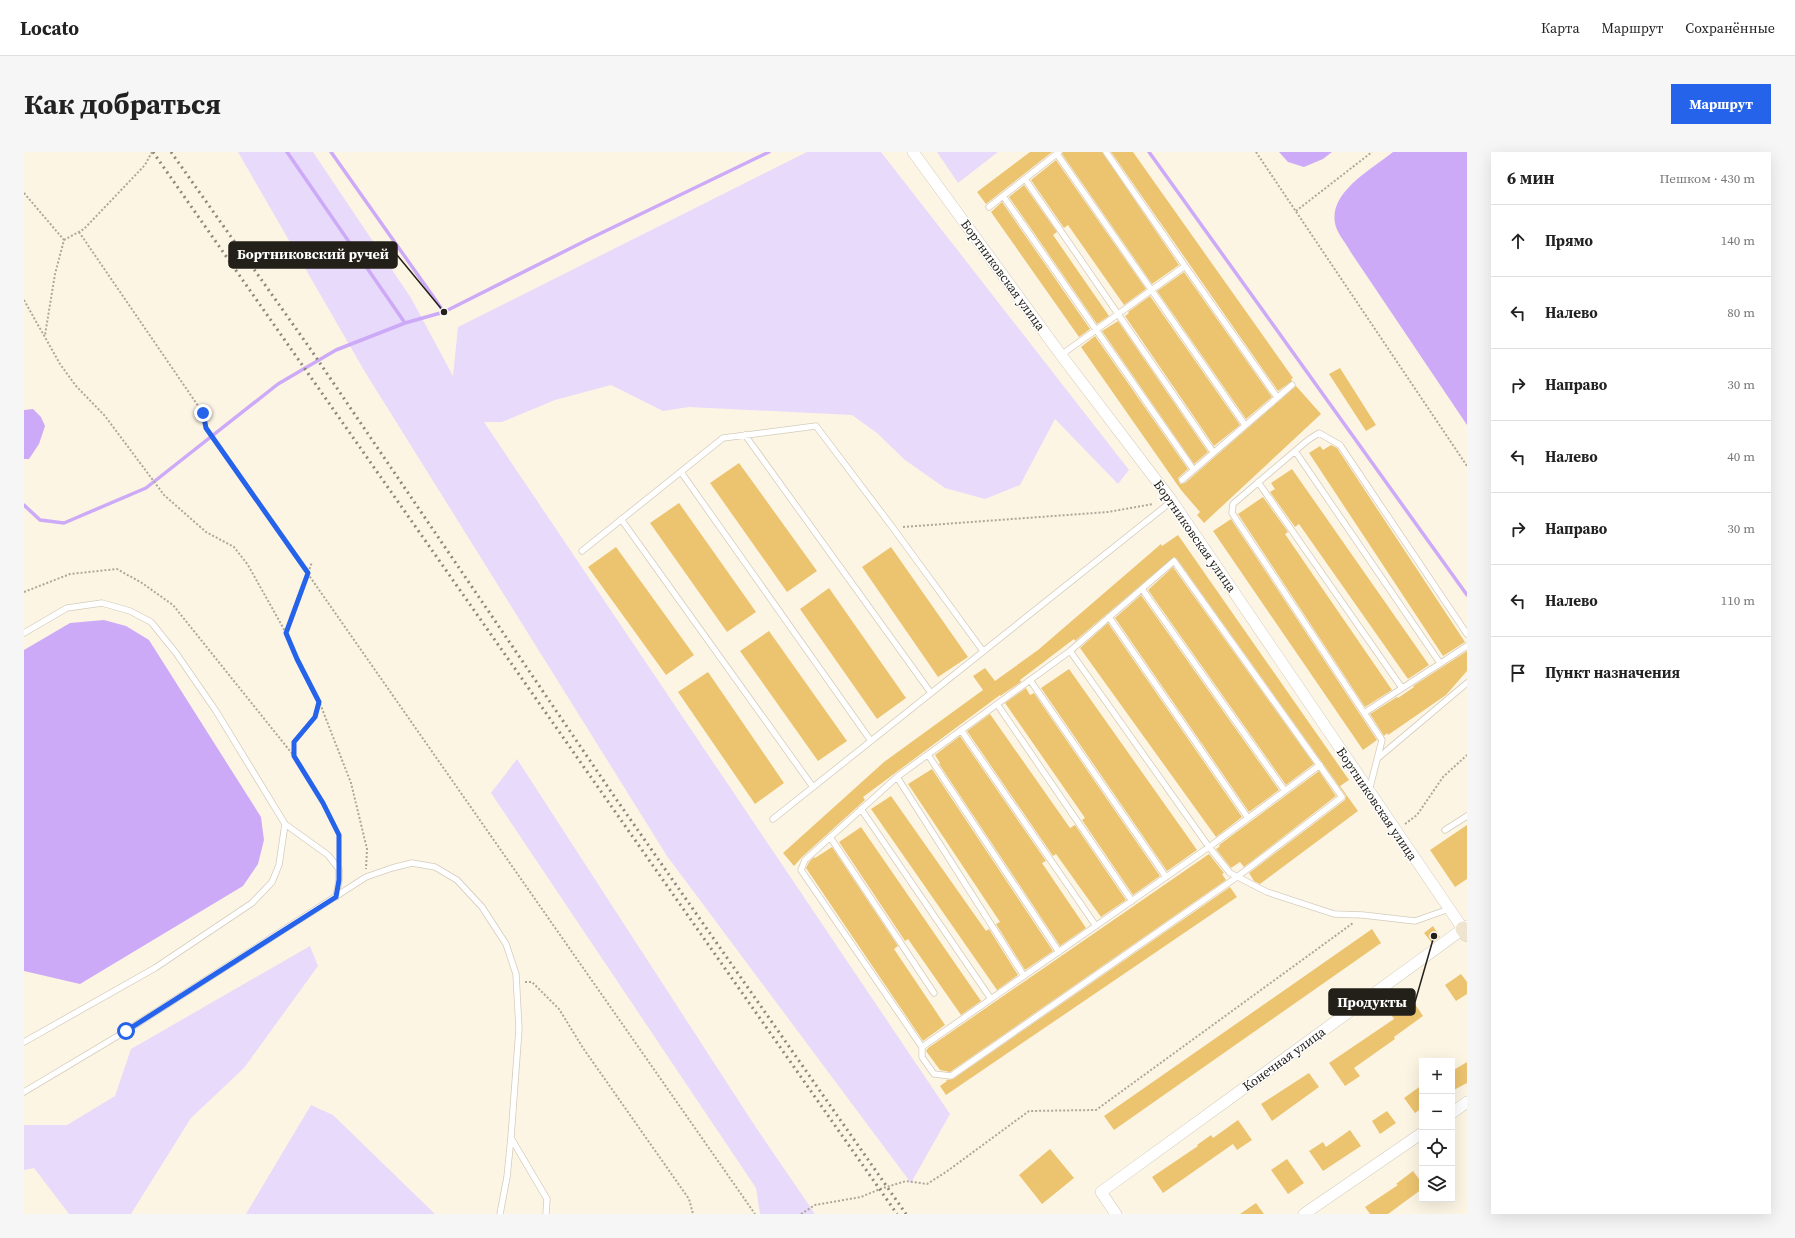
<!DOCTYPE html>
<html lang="ru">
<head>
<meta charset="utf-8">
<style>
  body { margin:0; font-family:"Source Serif 4",serif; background:#f6f6f6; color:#222 }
  .controls { position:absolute; right:12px; bottom:12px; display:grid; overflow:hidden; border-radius:0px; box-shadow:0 4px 16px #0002 }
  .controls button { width:36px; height:36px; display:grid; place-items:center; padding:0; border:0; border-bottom:1px solid #e0e0e0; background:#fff; color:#222; font:20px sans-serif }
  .stop { position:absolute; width:12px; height:12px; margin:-9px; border:3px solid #2563eb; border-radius:50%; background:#fff }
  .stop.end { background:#2563eb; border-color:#fff; box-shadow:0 1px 4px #0008 }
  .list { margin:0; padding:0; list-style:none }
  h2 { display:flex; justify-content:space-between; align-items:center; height:52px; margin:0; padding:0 16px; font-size:17px }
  h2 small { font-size:13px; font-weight:400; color:#767676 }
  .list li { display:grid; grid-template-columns:26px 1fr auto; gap:12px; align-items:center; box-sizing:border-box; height:72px; padding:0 16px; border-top:1px solid #e0e0e0 }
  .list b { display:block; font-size:15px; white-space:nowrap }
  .list em { font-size:13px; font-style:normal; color:#767676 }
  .icon { flex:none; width:22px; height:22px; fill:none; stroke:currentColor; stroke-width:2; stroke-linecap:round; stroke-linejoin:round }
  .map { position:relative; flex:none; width:1443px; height:1062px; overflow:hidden; border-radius:0px }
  header { display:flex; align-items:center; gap:24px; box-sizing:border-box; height:56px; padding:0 20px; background:#fff; border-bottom:1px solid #e0e0e0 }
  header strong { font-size:19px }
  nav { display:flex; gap:22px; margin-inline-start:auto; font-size:14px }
  .intro { display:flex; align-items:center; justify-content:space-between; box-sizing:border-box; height:96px; padding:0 24px }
  h1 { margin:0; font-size:28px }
  .button { padding:10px 18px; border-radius:0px; background:#2563eb; color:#fff; font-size:14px; font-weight:700 }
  main { display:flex; gap:24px; padding:0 24px }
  aside { flex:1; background:#fff; border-radius:0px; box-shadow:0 4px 16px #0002 }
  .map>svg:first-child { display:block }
  .green { fill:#e8dafb }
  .water { fill:#cdaaf7 }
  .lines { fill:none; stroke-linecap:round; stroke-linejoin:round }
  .stream { stroke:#cdaaf7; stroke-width:3.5 }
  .building { fill:#ecc470 }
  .lane-casing { stroke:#d4ccbc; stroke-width:7 }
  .street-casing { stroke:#d4ccbc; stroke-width:12 }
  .secondary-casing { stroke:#d4ccbc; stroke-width:16 }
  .path { stroke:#ada79a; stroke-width:2; stroke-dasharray:2 2; stroke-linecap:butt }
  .lane { stroke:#fff; stroke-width:5.5 }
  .street { stroke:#fff; stroke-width:11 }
  .secondary { stroke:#eee4cf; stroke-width:15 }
  .rail { stroke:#8e887d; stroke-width:3; stroke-dasharray:2 4; stroke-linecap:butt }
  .route { stroke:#2563eb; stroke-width:5 }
  .labels { text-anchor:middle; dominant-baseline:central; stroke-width:3; stroke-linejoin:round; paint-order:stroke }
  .street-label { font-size:13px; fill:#23201a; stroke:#fff }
  .leader { fill:none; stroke:#23201a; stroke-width:1.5 }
  .callout-dot { fill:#23201a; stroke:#fff; stroke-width:1.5 }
  .callout { fill:#23201a; stroke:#23201a; stroke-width:1.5 }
  .callout-label { font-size:14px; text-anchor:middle; font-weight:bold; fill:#fff }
</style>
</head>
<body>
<header>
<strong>Locato</strong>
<nav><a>Карта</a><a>Маршрут</a><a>Сохранённые</a></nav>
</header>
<div class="intro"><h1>Как добраться</h1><a class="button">Маршрут</a></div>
<main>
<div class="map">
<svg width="1443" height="1062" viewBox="0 0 1443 1062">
  <rect width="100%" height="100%" fill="#fdf5e4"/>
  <path class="green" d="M 214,0 L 289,0 L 387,146 L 429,224 L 434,175 L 783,0 L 857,0 L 1105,318 L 1094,332 L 1031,267 L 996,333 L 961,347 L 921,336 L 881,308 L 853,281 L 828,263 L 665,255 L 639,259 L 587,233 L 531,248 L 478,270 L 460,270 L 926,962 L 887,1031 L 643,704 L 341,220 Z
    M 913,0 L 974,0 L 934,31 Z
    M 493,607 L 729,971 L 791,1062 L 736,1062 L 732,1036 L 467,641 Z
    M 286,794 L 294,814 L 220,916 L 167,966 L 107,1062 L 45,1062 L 10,1016 L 0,1018 L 0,973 L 43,973 L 91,944 L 107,897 Z
    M 287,953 L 309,963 L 411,1062 L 222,1062 Z"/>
  <path class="water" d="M 1255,0 L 1308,0 L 1299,7 L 1280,15 L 1264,10 Z
    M 1369,0 L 1443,0 L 1443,273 L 1326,99 C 1322,91 1312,80 1311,71 C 1305,40 1348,17 1369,0 Z
    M 9,257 L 17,265 L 21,274 L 15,292 L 5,307 L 0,307 L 0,258 Z
    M 80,468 L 102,474 L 125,488 L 237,665 L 240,688 L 234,712 L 219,734 L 56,832 L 0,819 L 0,498 L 46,471 Z"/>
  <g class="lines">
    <path class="stream" d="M 263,0 L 381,171
      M 307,0 L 420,160
      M 1125,0 L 1443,443
      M 0,353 L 16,368 L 40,371 L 122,336 L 254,232 L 312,198 L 381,171 L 420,160 L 565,87 L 745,0"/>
  </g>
  <path class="building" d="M 1006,0 L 1028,0 L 962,52 L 953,40 Z
    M 1039,0 L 1078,0 L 1155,113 L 1128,132 L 1038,2 Z
    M 1087,0 L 1109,0 L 1269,226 L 1267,227 L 1268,229 L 1254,239 Z
    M 1032,8 L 1122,137 L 1100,153 L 1044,73 L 1040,76 L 1007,28 Z
    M 1000,33 L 1033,80 L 1029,83 L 1085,164 L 1073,172 L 985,45 Z
    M 978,50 L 1066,177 L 1055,185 L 967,60 Z
    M 1160,120 L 1248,245 L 1222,267 L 1133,139 Z
    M 1126,144 L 1216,273 L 1190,294 L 1101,164 L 1105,161 L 1104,160 Z
    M 1094,169 L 1184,300 L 1170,312 L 1078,179 Z
    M 1071,184 L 1164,317 L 1154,326 L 1156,332 L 1161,331 L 1272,234 L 1297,262 L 1180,371 L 1173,363 L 1176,360 L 1157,338 L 1057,195 Z
    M 1316,216 L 1352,273 L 1342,279 L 1305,222 Z
    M 1307,293 L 1313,296 L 1441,490 L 1419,504 L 1285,301 L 1296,294 L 1299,298 Z
    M 715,311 L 793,419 L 763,440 L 686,331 Z
    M 1268,317 L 1405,513 L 1384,527 L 1275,372 L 1271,375 L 1246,340 L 1251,337 L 1247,331 Z
    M 1239,345 L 1264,380 L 1261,382 L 1368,538 L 1341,555 L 1214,362 Z
    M 655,351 L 732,460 L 703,480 L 626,371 Z
    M 1207,367 L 1353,588 L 1339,598 L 1189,379 Z
    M 1154,383 L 1325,628 L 1316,634 L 1334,659 L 1236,732 L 1230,729 L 1225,721 L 1321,648 L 1322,644 L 1153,407 L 1150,405 L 1051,489 L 1050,487 L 996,528 L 997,530 L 976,544 L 976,543 L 839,645 L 841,648 L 778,705 L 770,714 L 759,701 L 860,610 L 959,538 L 949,524 L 961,516 L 971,529 L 1014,498 L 1137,392 L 1138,394 Z
    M 592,395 L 670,503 L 642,523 L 564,415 Z
    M 867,395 L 944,505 L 914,525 L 838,415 Z
    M 1149,415 L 1290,612 L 1262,633 L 1124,438 Z
    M 805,436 L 882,546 L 853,567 L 776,457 Z
    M 1117,443 L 1255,638 L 1225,660 L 1091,466 Z
    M 1084,471 L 1218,665 L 1192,685 L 1056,496 Z
    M 745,479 L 823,589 L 794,609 L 716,499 Z
    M 1443,499 L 1443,519 L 1422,543 L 1364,583 L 1363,581 L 1360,584 L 1346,562 L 1373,545 L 1374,546 L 1390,535 L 1389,534 Z
    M 1045,517 L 1173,698 L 1143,719 L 1017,536 Z
    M 684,520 L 760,631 L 731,652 L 654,540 Z
    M 1002,536 L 1006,543 L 1010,541 L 1136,724 L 1109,743 L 1058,668 L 1061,666 L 981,551 Z
    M 966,562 L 1046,676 L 1051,673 L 1102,748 L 1077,765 L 1032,702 L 1029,704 L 943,579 Z
    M 936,584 L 1022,709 L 1018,711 L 1062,776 L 1036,794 L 915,612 L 916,611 L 911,603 Z
    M 908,617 L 1029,799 L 1001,818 L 972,772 L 976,770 L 884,632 Z
    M 1295,619 L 1312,644 L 1220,715 L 1216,710 L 1207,716 L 1192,697 L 1196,694 L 1195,693 Z
    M 867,644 L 962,779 L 965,777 L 994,823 L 973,838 L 847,657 Z
    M 1443,673 L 1443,727 L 1431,735 L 1406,698 Z
    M 837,675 L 957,849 L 937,863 L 884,787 L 881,789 L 815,690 Z
    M 808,695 L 874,794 L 870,797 L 921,873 L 899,889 L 782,716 L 785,710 L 790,705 L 791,706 Z
    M 1185,702 L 1200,721 L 1198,722 L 1202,728 L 926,920 L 916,918 L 902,899 L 904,896 Z
    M 1206,735 L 1213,745 L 922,943 L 916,934 L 923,929 L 922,928 L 929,927 Z
    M 1409,774 L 1416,785 L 1408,791 L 1400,781 Z
    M 1348,777 L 1357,791 L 1090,978 L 1080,964 Z
    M 1437,822 L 1443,830 L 1443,842 L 1432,849 L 1421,833 Z
    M 1389,849 L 1399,864 L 1370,885 L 1371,887 L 1330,916 L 1336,924 L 1321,934 L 1305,911 L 1370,867 L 1368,864 Z
    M 1443,910 L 1443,931 L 1428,939 L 1428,919 Z
    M 1285,921 L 1295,935 L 1248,969 L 1237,952 Z
    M 1398,933 L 1398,956 L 1391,961 L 1380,946 Z
    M 1363,959 L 1372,971 L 1356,982 L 1348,969 Z
    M 1214,968 L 1228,988 L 1213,998 L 1209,992 L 1139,1041 L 1128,1025 L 1174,994 L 1173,993 L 1187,983 L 1189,986 Z
    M 1326,978 L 1337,994 L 1299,1019 L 1285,999 L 1299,990 L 1302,995 Z
    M 1026,997 L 1050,1026 L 1018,1052 L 995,1023 Z
    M 1263,1007 L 1280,1031 L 1264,1042 L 1247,1018 Z
    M 1389,1019 L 1398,1031 L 1398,1037 L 1364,1062 L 1346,1062 L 1341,1055 L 1374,1033 L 1372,1032 Z
    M 1232,1051 L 1240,1062 L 1216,1062 Z"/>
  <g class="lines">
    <defs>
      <path id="lane" d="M 1033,2 L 1221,273
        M 1001,27 L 1189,300
        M 979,44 L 1169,317
        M 965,55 L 1035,0
        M 1161,114 L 1253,245
        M 1037,203 L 1161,114 L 1082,0
        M 721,283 L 907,541
        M 1271,299 L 1416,511
        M 657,320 L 847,589
        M 1158,328 L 1268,233
        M 1234,330 L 1378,536
        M 597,367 L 789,635
        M 558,399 L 699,286 L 792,274 L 869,376 L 959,499
        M 1118,437 L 1261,639
        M 1085,465 L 1224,666
        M 0,481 L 43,456 L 78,451 L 106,459 L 127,470 L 152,501 L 192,559 L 261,672 L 304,703 L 315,717 L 315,728 L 312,745
        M 1046,499 L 1185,695 L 1206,721 L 1243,740 L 1310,762 L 1339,763 L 1391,769 L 1425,757
        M 1006,528 L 1142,725
        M 973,552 L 1108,749
        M 1340,561 L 1443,494
        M 937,578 L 1072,774
        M 904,603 L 1035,800
        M 1354,606 L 1443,531
        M 873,625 L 1000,824
        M 1345,639 L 1358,588 L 1208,361 L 1209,352 L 1284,288 L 1295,281 L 1316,293 L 1443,482
        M 837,657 L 967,847
        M 749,667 L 1148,349
        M 1421,678 L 1443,664
        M 806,685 L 910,841
        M 0,890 L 131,816 L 228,751 L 248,730 L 255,713 L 261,672
        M 898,895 L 898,905 L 910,922 L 927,924 L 1213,725 L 1318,645 L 1150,409 L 1046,499 L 873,625 L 781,708 L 777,718 L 898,895 L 1185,695 L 1296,613
        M 0,940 L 102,879 L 342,725 L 368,716 L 388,711 L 411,715 L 433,728 L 458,755 L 482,792 L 492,822 L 495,877 L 487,985 L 483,1025 L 476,1062
        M 487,986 L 523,1047 L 522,1062"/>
      <path id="street" d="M 889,0 L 1037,203 L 1148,349 L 1439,777
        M 1428,961 L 1443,950
        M 1092,1062 L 1077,1040 L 1443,774
        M 1280,1062 L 1398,981"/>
      <path id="secondary" d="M 1439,777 L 1443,782"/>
    </defs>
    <use href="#lane" class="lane-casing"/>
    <use href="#street" class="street-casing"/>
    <use href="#secondary" class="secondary-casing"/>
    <path class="path" d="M 1232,0 L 1443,314
      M 0,41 L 40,88 L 31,122 L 21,183
      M 1272,59 L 1348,0
      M 55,80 L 179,261 L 182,276 L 731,1062
      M 40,88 L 60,77 L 121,13 L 128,0
      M 0,148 L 36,212 L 52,234 L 81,264 L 140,343 L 182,380 L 210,395 L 224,413 L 262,481 L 273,507 L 295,549 L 327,631 L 343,697 L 342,717
      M 879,375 L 1084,360 L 1129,352
      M 0,440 L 46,422 L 93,417 L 118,431 L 149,453 L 270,604 L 299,651 L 315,683 L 315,702
      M 262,481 L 288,410
      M 270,603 L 270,590 L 291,565 L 295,549
      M 1381,672 L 1393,663 L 1419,625 L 1443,603
      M 501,830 L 508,830 L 535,857 L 559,896 L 665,1047 L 669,1062
      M 777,1062 L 791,1053 L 837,1045 L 856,1037 L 882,1029 L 903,1032 L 922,1020 L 1005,959 L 1072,958 L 1329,771"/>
    <use href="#lane" class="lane"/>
    <use href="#street" class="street"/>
    <use href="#secondary" class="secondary"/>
    <path class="rail" d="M 129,0 L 873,1062
      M 147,0 L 285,195 L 590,644 L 882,1062"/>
  </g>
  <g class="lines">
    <path class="route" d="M 102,879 L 312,745 L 315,728 L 315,683 L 299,651 L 270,604 L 270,590 L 291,565 L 295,550 L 273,507 L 262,481 L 284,421 L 182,276 L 179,261"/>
  </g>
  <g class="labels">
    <g class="street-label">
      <text transform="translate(979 123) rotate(54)">Бортниковская улица</text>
      <text transform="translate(1171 384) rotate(55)">Бортниковская улица</text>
      <text transform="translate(1353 652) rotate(56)">Бортниковская улица</text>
      <text transform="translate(1260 907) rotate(-36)">Конечная улица</text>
    </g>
  </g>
  <path class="leader" d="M420 160L373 103M1410 784L1391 850"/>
  <g class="callout-dot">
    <circle cx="420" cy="160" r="4"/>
    <circle cx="1410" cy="784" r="4"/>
  </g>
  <g class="callout">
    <rect x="205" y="90" width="168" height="26" rx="4"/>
    <rect x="1305" y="837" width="86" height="26" rx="4"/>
  </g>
  <g class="callout-label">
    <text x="289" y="107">Бортниковский ручей</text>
    <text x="1348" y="855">Продукты</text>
  </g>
</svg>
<div class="controls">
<button>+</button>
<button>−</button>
<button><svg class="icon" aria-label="locate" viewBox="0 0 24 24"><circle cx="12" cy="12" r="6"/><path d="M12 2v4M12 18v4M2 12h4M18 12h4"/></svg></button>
<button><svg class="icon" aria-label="layers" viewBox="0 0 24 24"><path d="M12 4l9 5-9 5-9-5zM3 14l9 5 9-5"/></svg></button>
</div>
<div class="stop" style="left:102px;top:879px"></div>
<div class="stop end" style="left:179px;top:261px"></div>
</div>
<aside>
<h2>6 мин<small>Пешком · 430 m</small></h2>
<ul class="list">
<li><svg class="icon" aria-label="ahead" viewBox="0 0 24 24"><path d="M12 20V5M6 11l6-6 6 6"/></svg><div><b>Прямо</b></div><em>140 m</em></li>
<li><svg class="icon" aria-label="left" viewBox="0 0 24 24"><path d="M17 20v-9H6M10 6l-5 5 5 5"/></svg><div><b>Налево</b></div><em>80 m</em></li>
<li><svg class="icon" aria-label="right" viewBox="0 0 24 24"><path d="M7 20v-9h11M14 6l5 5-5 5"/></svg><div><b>Направо</b></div><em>30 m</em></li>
<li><svg class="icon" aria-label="left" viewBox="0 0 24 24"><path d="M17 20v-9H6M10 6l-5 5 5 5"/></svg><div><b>Налево</b></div><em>40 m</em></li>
<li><svg class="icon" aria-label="right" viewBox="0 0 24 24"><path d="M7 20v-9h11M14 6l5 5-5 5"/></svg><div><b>Направо</b></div><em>30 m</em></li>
<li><svg class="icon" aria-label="left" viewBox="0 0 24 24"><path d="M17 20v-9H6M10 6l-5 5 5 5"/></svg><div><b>Налево</b></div><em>110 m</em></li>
<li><svg class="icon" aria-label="arrive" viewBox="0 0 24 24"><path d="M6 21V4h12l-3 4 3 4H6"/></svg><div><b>Пункт назначения</b></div></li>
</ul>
</aside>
</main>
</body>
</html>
